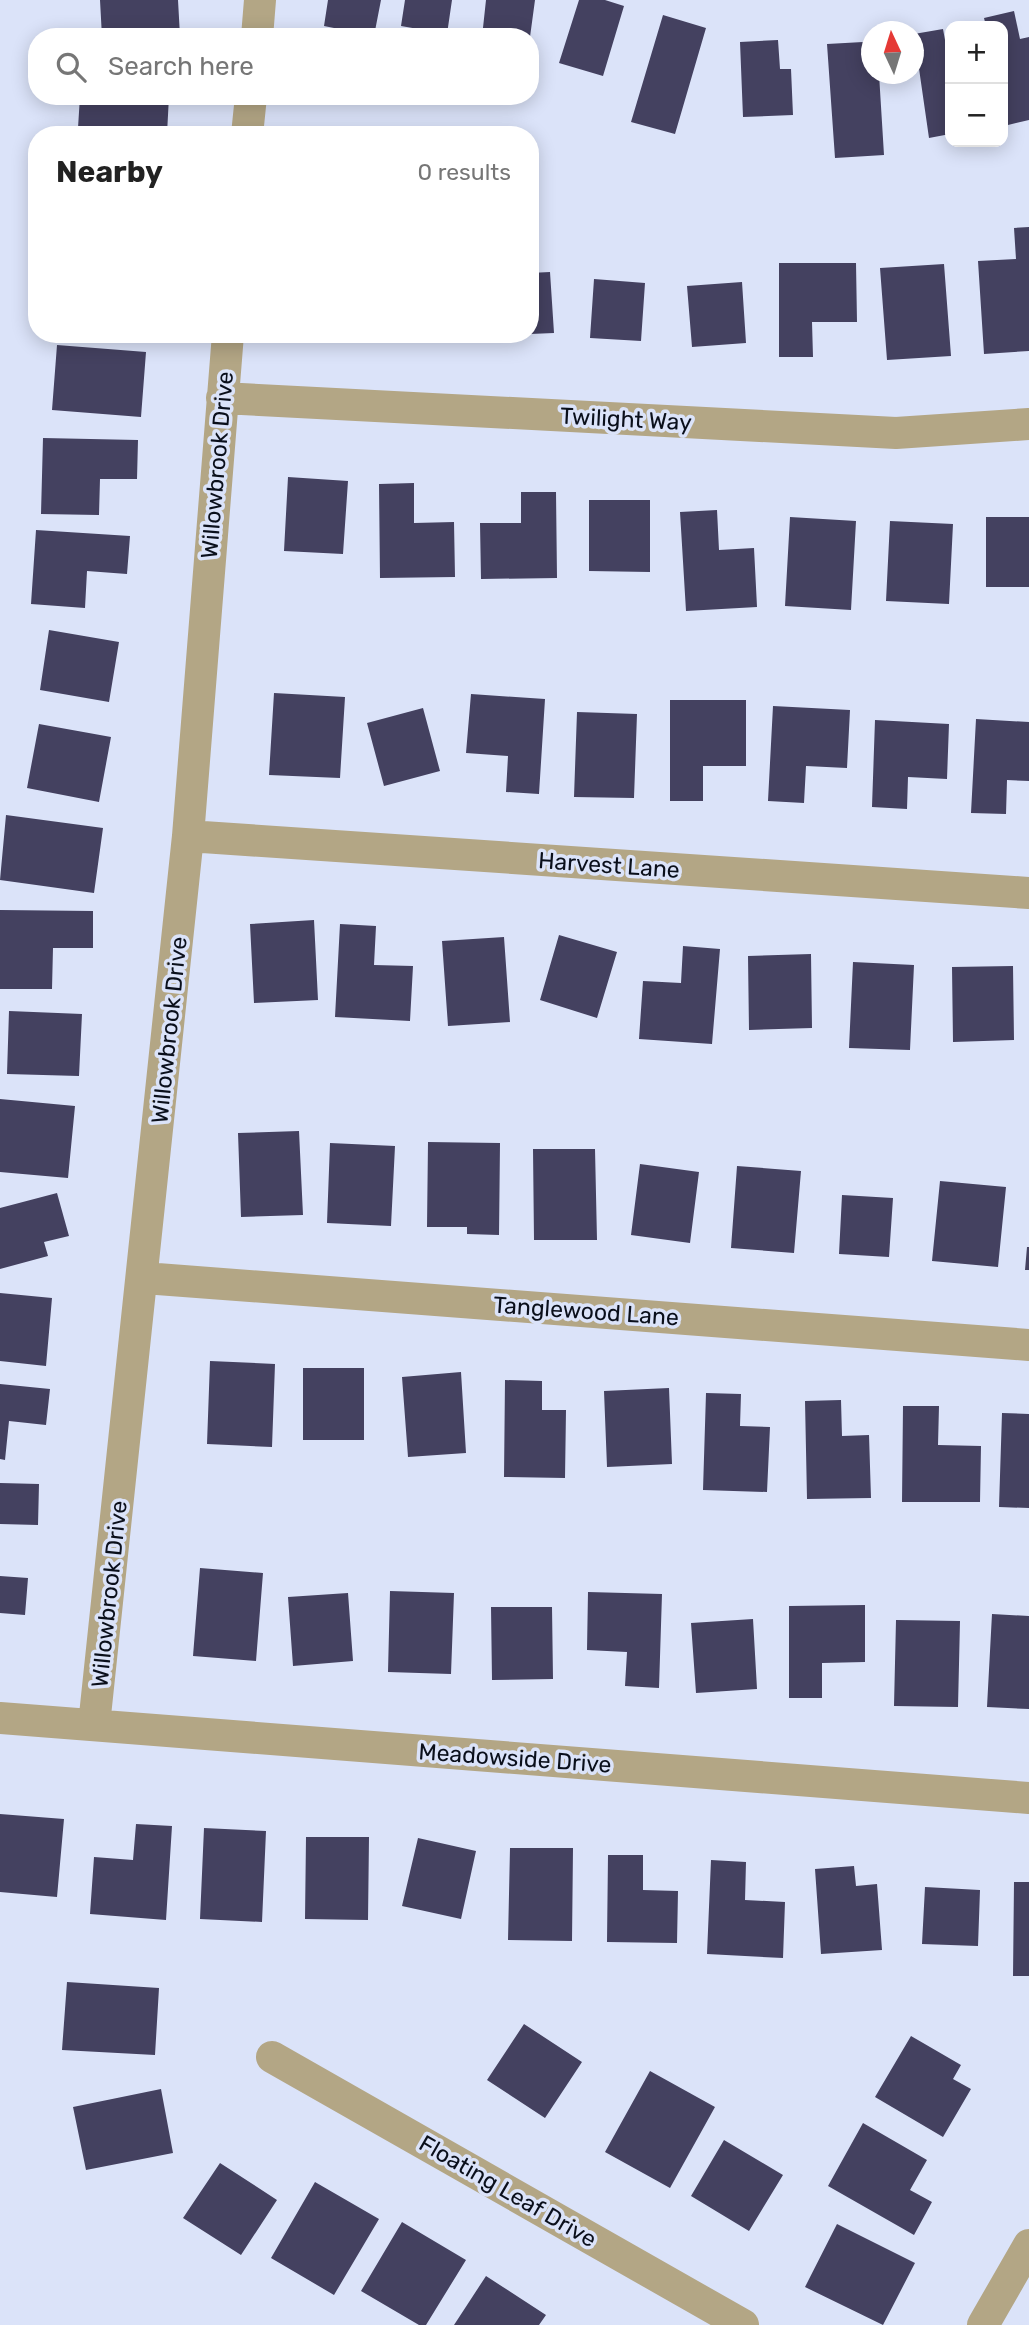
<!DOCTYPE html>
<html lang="en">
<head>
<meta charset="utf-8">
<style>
  body { margin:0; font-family:Rubik,sans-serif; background:#f6f6f6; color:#222 }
  .controls { position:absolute; right:21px; top:21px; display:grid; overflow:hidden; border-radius:14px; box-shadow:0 4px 18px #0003 }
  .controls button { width:63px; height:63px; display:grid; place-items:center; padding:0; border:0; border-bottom:2px solid #e0e0e0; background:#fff; color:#222; font:35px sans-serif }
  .compass { position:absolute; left:861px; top:21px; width:63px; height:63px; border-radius:50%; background:#fff; box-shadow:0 4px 18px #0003; rotate:356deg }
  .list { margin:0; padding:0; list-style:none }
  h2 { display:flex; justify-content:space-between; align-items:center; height:91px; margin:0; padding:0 28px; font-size:30px }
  h2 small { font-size:23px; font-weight:400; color:#767676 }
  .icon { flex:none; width:38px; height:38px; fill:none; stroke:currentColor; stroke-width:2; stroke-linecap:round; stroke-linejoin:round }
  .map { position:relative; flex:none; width:1029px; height:2325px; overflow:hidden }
  .search { position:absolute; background:#fff; box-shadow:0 4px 18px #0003; left:28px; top:28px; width:511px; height:77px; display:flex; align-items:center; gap:18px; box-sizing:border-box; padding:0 24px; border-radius:28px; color:#767676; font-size:26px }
  .panel { position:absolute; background:#fff; box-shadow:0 4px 18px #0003; left:28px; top:126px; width:511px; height:217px; border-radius:28px }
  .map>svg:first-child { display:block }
  .building { fill:#444160 }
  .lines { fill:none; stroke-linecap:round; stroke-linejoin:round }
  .street { stroke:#b3a685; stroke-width:32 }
  .labels { text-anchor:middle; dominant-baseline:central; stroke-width:7; stroke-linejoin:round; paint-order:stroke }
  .street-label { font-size:23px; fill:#0a0f1b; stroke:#dbe3f9 }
</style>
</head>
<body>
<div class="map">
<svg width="1029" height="2325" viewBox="0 0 1029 2325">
  <rect width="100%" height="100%" fill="#dbe3f9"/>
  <path class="building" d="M 100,0 L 178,0 L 180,36 L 102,37 Z
    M 328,0 L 381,0 L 374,36 L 324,26 Z
    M 405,0 L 452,0 L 447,34 L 401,26 Z
    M 486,0 L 535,0 L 530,37 L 482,37 Z
    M 579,0 L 605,0 L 624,6 L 603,76 L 559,63 Z
    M 1014,11 L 1020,39 L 1029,37 L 1029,120 L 1008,125 L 1003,99 L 1003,26 L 986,26 L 984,18 Z
    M 663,15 L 706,28 L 675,134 L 631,122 Z
    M 943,29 L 947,51 L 950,50 L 950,134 L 929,138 L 914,34 Z
    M 778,40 L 780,69 L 791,69 L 793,115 L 743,117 L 740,42 Z
    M 863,42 L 865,63 L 872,62 L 872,74 L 879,74 L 884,155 L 835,158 L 827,44 Z
    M 80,96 L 169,96 L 167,134 L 78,128 Z
    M 1029,227 L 1029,351 L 984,354 L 978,261 L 1016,259 L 1014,228 Z
    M 779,263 L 856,263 L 857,322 L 812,322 L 813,357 L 779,357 Z
    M 944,264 L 951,356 L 887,360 L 880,268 Z
    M 550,272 L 554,333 L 530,334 L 530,273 Z
    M 594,279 L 645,283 L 641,341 L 590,338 Z
    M 742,282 L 746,343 L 692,347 L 687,286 Z
    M 57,345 L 146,352 L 141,417 L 52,410 Z
    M 43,438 L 138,440 L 137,479 L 100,479 L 99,515 L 41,514 Z
    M 288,477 L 348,481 L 343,554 L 284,551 Z
    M 414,483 L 414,523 L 454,522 L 455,577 L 380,578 L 379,484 Z
    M 521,492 L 556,492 L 557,578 L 481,579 L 480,523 L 521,523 Z
    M 589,500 L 650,500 L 650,572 L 589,571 Z
    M 717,510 L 719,550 L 754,548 L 757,607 L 686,611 L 680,512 Z
    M 790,517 L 856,521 L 851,610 L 785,606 Z
    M 986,517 L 1029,517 L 1029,587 L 986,587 Z
    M 890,521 L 953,524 L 949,604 L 886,601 Z
    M 36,530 L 130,536 L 127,574 L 87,571 L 85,608 L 31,604 Z
    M 49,630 L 119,642 L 109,702 L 40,690 Z
    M 274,693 L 345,697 L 340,778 L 269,775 Z
    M 471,694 L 545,699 L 539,794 L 506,792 L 508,756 L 466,753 Z
    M 670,700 L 746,700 L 746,766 L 703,766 L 703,801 L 670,801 Z
    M 773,706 L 850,710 L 847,768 L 806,766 L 804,803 L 768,801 Z
    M 423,708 L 440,771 L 384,786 L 367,723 Z
    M 577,712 L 637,714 L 634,798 L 574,797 Z
    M 976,719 L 1029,722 L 1029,781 L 1007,780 L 1006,814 L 971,813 Z
    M 875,720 L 949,724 L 947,779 L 908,777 L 907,809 L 872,807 Z
    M 39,724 L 111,737 L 99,802 L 27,788 Z
    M 6,815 L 103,828 L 94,893 L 0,880 Z
    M 0,910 L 93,911 L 93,948 L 53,948 L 52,989 L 0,989 Z
    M 314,920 L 318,1000 L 254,1003 L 250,924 Z
    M 340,924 L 376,926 L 374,965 L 413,966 L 410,1021 L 335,1017 Z
    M 559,935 L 617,952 L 597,1018 L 540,1000 Z
    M 504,937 L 510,1022 L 448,1026 L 442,941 Z
    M 683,946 L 720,949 L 712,1044 L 639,1039 L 643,981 L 681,983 Z
    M 811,954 L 812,1028 L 749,1030 L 748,956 Z
    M 853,962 L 914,965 L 910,1050 L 849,1048 Z
    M 1013,966 L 1014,1040 L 953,1042 L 952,967 Z
    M 9,1011 L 82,1014 L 79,1076 L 7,1074 Z
    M 0,1099 L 75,1106 L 68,1178 L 0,1172 Z
    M 299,1131 L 303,1215 L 241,1217 L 238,1133 Z
    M 428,1142 L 500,1143 L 499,1235 L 467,1234 L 467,1227 L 427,1227 Z
    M 330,1143 L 395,1146 L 391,1226 L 327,1223 Z
    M 533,1149 L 595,1149 L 597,1240 L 534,1240 Z
    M 640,1164 L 699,1172 L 690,1243 L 631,1235 Z
    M 737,1166 L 801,1171 L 794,1253 L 731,1248 Z
    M 940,1181 L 1006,1187 L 998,1267 L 932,1261 Z
    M 57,1193 L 69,1236 L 44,1242 L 48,1256 L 0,1269 L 0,1208 Z
    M 842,1195 L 893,1198 L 889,1257 L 839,1254 Z
    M 1027,1247 L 1029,1247 L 1029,1270 L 1025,1270 Z
    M 0,1293 L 52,1298 L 46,1366 L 0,1361 Z
    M 210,1361 L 275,1364 L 272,1447 L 207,1444 Z
    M 303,1368 L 364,1368 L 364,1440 L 303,1440 Z
    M 461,1372 L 466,1453 L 408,1457 L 402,1377 Z
    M 505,1380 L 542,1381 L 542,1410 L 566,1410 L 565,1478 L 504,1477 Z
    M 0,1384 L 50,1389 L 46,1425 L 9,1421 L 5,1460 L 0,1459 Z
    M 669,1388 L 672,1464 L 607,1467 L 604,1391 Z
    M 706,1393 L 741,1394 L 740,1426 L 770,1427 L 767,1492 L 703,1490 Z
    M 841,1400 L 842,1436 L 869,1435 L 871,1498 L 807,1499 L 805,1401 Z
    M 903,1406 L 939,1406 L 938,1445 L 981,1446 L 980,1502 L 902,1502 Z
    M 1002,1413 L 1029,1414 L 1029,1508 L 999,1507 Z
    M 0,1483 L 39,1484 L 38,1525 L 0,1524 Z
    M 200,1568 L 263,1573 L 256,1661 L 193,1656 Z
    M 0,1576 L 28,1578 L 25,1615 L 0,1613 Z
    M 390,1591 L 454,1593 L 451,1674 L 388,1672 Z
    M 588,1592 L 662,1594 L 659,1688 L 625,1686 L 627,1652 L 587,1650 Z
    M 348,1593 L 353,1661 L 293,1666 L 288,1597 Z
    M 865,1605 L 865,1662 L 822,1663 L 822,1698 L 789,1698 L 789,1606 Z
    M 491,1607 L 552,1607 L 553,1679 L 492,1680 Z
    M 992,1614 L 1029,1616 L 1029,1709 L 987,1707 Z
    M 753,1619 L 757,1689 L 696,1693 L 691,1623 Z
    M 896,1620 L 960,1621 L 958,1707 L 894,1706 Z
    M 0,1814 L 64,1819 L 57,1897 L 0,1892 Z
    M 136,1824 L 172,1826 L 166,1920 L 90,1914 L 94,1857 L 133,1860 Z
    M 204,1828 L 266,1831 L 262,1922 L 200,1919 Z
    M 306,1837 L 369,1837 L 368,1920 L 305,1919 Z
    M 418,1838 L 476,1851 L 461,1919 L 402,1906 Z
    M 510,1848 L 573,1848 L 572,1941 L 508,1940 Z
    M 608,1855 L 643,1855 L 643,1890 L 678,1891 L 677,1943 L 607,1942 Z
    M 711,1860 L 746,1862 L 745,1900 L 785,1902 L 783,1958 L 707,1954 Z
    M 854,1866 L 856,1886 L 877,1884 L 882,1950 L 821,1954 L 815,1869 Z
    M 1014,1882 L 1029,1882 L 1029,1976 L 1013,1976 Z
    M 925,1887 L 980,1890 L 978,1946 L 922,1944 Z
    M 67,1982 L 159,1988 L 155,2055 L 62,2050 Z
    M 524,2024 L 582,2062 L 545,2118 L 487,2080 Z
    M 911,2036 L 961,2065 L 953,2079 L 971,2089 L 943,2137 L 875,2097 Z
    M 650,2071 L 715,2107 L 670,2188 L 605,2152 Z
    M 161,2089 L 173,2153 L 86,2170 L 73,2107 Z
    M 863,2123 L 927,2160 L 910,2190 L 932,2202 L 914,2235 L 828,2186 Z
    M 724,2140 L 783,2175 L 749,2231 L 691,2196 Z
    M 220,2163 L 277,2200 L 241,2255 L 183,2218 Z
    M 315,2182 L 379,2219 L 334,2295 L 271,2258 Z
    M 402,2222 L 466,2260 L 426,2325 L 419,2325 L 361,2291 Z
    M 837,2224 L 915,2263 L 883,2325 L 805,2287 Z
    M 486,2276 L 546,2315 L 539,2325 L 454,2325 Z"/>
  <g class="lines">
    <path class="street" d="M 257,37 L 260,0
      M 247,135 L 251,96
      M 222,398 L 896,433 L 1029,424
      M 188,836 L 1029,893
      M 144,1278 L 1029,1345
      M 0,1718 L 1029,1798
      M 94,1725 L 188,836 L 228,334
      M 272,2057 L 743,2325
      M 983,2325 L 1029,2245"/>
  </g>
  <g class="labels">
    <g class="street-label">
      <text transform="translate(626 419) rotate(3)">Twilight Way</text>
      <text transform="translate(217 465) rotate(-85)">Willowbrook Drive</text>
      <text transform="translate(609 865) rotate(4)">Harvest Lane</text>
      <text transform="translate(169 1030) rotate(-84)">Willowbrook Drive</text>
      <text transform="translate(586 1311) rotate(4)">Tanglewood Lane</text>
      <text transform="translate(109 1594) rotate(-84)">Willowbrook Drive</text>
      <text transform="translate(515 1758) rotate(4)">Meadowside Drive</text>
      <text transform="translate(508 2191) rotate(30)">Floating Leaf Drive</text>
    </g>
  </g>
</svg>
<div class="controls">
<button>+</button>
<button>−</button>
</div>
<svg class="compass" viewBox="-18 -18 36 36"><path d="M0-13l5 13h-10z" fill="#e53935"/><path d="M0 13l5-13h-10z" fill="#767676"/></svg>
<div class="search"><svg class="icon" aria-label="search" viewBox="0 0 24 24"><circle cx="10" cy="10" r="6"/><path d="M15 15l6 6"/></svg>Search here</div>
<section class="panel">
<h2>Nearby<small>0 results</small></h2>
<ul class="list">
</ul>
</section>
</div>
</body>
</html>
